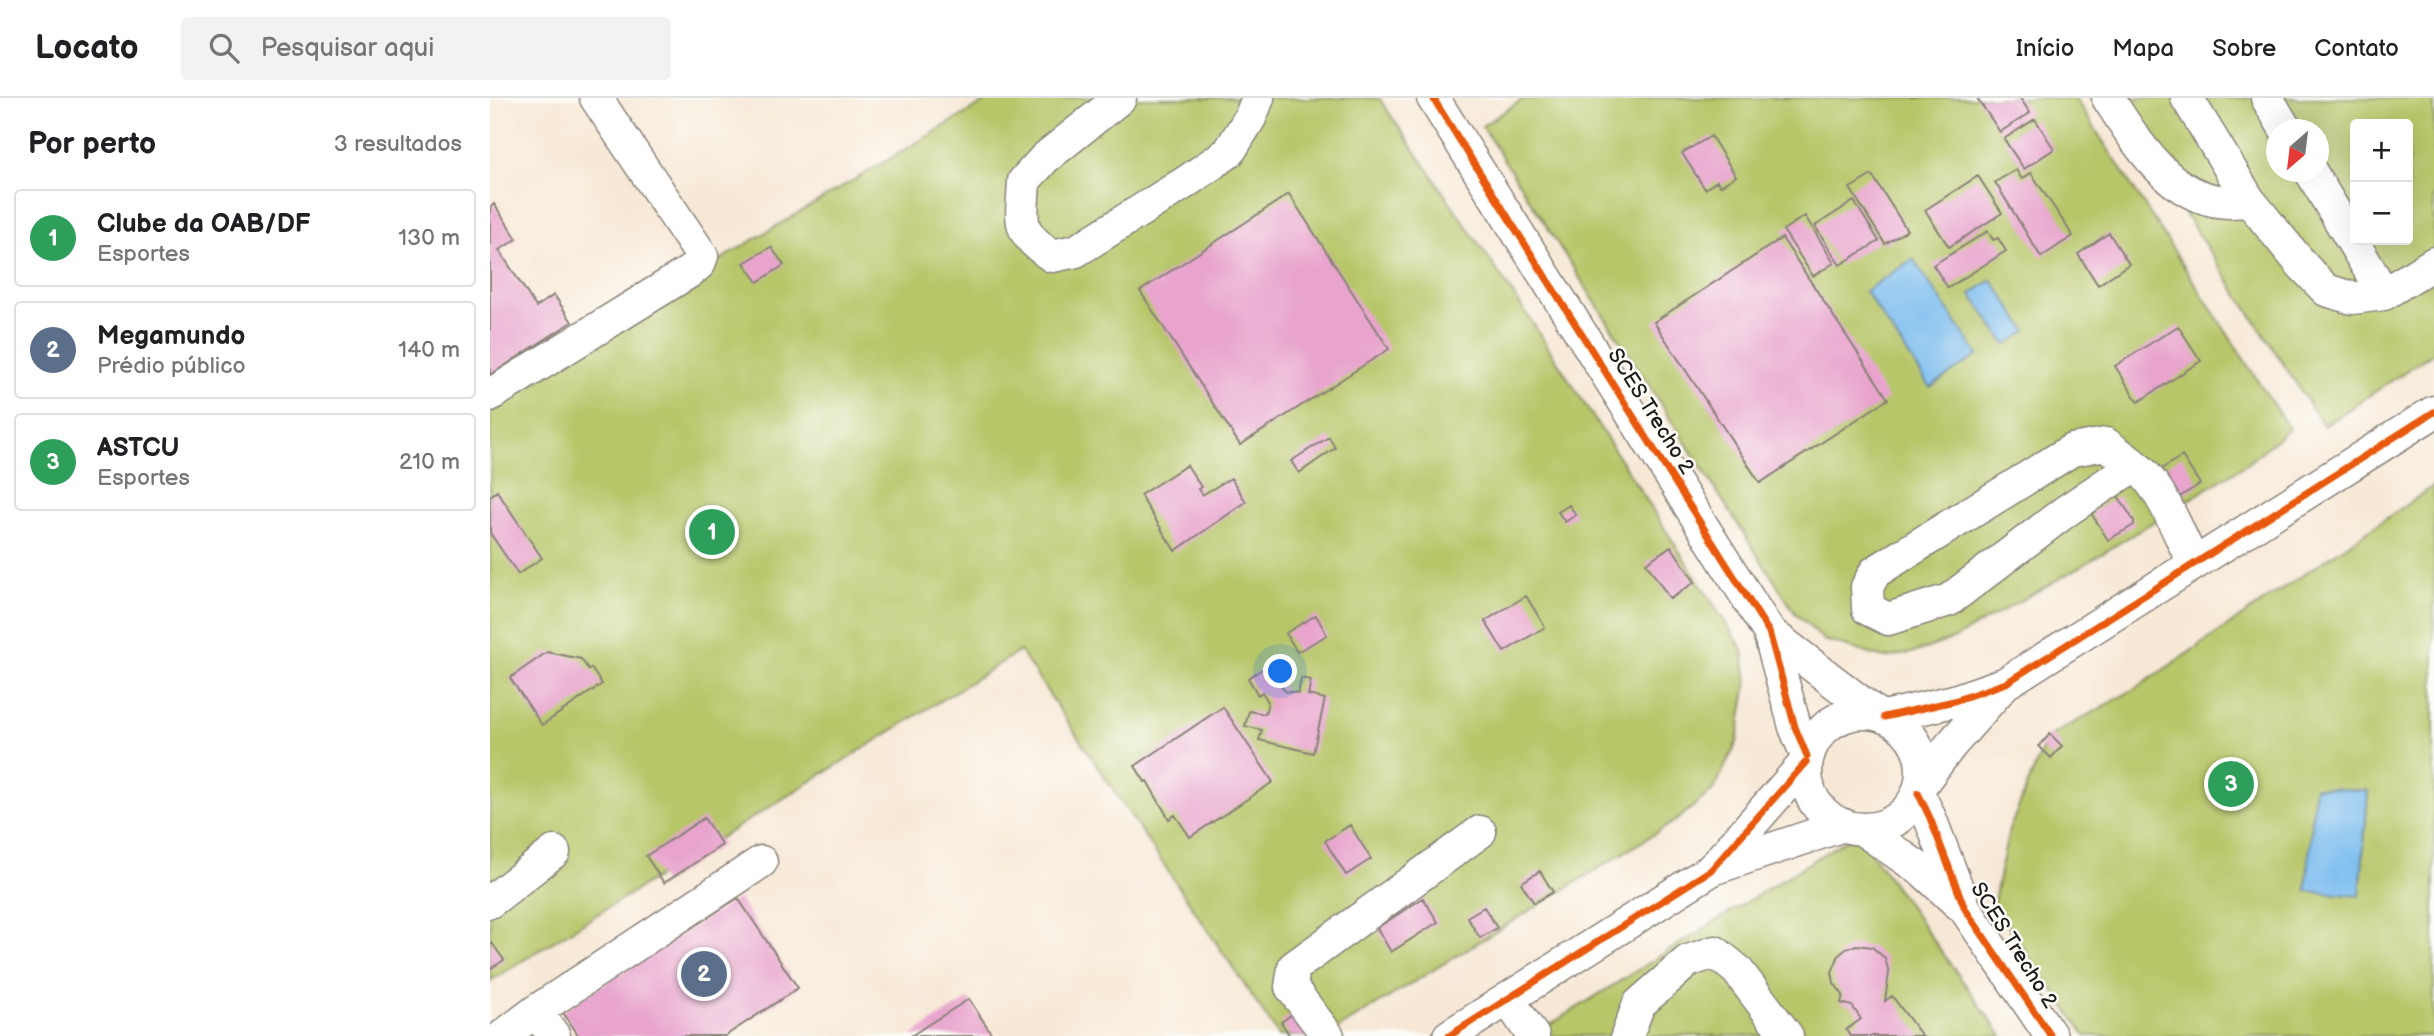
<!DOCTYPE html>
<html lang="pt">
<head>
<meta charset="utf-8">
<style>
  body { margin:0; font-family:"Balsamiq Sans",sans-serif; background:#f2f2f2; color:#202124 }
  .controls { position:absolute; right:21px; top:21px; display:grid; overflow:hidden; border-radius:7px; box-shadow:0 7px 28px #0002 }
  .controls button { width:63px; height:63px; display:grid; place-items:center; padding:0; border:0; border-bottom:2px solid #e0e0e0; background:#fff; color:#202124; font:35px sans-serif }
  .compass { position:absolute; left:1776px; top:21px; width:63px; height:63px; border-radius:50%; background:#fff; box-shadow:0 7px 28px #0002; rotate:208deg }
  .you { position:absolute; left:791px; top:574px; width:24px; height:24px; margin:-18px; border:5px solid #fff; border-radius:50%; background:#1a73e8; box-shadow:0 0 0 10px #1a73e833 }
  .badge { display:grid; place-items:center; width:46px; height:46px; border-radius:50%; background:#1f6fb2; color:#fff; font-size:23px; font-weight:700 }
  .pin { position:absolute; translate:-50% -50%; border:4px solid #fff; box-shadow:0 2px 7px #0006 }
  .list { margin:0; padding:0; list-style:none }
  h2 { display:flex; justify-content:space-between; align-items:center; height:91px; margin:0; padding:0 28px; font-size:30px }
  h2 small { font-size:23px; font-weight:400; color:#757577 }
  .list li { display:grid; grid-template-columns:46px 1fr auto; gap:21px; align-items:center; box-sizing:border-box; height:98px; margin:0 14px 14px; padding:0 14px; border:2px solid #e0e0e0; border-radius:7px }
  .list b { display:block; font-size:26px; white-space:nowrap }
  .list p { margin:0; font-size:23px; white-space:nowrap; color:#757577 }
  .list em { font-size:23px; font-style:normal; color:#757577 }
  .icon { flex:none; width:38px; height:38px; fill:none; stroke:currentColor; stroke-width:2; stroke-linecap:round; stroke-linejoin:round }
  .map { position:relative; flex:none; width:1944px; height:938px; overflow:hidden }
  header { display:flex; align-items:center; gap:42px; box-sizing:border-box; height:98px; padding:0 35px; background:#fff; border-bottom:2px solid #e0e0e0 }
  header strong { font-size:33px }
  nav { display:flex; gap:38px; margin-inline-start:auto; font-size:24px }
  .search { width:490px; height:63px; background:#f2f2f2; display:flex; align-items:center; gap:18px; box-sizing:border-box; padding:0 24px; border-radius:7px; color:#757577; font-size:26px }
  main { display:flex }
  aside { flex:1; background:#fff }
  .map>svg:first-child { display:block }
  .green { fill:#b7c669; stroke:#6a7142; stroke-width:2; fill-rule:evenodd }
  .water { fill:#7abcef; stroke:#4b6c86; stroke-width:2 }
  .building { fill:#e8a4cd }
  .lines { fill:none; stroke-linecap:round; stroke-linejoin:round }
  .minor-casing { stroke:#8a8279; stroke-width:35 }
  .minor { stroke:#fff; stroke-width:32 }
  .cycleway-casing { stroke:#fdfcf7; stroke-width:11 }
  .cycleway { stroke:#e8590c; stroke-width:7 }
  .labels { text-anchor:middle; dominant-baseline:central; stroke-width:5; stroke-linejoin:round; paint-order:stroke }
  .street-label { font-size:21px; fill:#1c1c1c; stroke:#fdfcf7 }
</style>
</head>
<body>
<header>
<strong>Locato</strong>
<div class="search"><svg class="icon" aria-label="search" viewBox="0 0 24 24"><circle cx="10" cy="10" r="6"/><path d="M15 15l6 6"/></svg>Pesquisar aqui</div>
<nav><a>Início</a><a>Mapa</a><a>Sobre</a><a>Contato</a></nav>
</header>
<main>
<aside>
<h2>Por perto<small>3 resultados</small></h2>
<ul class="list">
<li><span class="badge" style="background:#2e9e5b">1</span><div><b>Clube da OAB/DF</b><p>Esportes</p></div><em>130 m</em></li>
<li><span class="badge" style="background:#5c6f8a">2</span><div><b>Megamundo</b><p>Prédio público</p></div><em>140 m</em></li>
<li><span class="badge" style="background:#2e9e5b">3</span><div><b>ASTCU</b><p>Esportes</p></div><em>210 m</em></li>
</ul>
</aside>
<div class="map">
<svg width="1944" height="938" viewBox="0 0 1944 938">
  <rect width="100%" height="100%" fill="#fdfcf7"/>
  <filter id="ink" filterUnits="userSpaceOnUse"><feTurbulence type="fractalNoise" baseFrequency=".0143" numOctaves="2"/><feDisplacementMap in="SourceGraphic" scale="14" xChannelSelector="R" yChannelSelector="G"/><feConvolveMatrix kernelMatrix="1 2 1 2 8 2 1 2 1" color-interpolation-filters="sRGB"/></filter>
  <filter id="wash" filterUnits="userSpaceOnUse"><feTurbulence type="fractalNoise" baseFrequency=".00686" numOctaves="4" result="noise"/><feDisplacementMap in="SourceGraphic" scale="28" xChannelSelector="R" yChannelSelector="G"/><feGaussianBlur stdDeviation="1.57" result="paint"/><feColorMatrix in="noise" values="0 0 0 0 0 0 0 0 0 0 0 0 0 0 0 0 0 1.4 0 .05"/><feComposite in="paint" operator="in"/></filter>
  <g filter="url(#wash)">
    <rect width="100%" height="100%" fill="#f7e8d6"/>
    <path class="green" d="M 502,0 L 889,0 L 1038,218 L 1253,552 L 1257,585 L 1247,644 L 1224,691 L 1187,722 L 836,938 L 789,938 L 530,553 L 0,883 L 0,315 L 241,155 Z
      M 1035,0 L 1585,0 L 1799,331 L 1755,367 L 1597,465 L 1465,540 L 1426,554 L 1394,560 L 1334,542 L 1305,515 L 992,28 Z
      M 1619,0 L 1944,0 L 1944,254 L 1834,328 ZM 1865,26 L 1918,26 L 1918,142 L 1865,142 ZM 1786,32 L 1828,32 L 1828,74 L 1786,74 Z
      M 1944,388 L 1944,938 L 1596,938 L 1503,807 L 1519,732 L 1557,640 L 1648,589 Z
      M 1367,735 L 1512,938 L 1042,938 Z"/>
    <path class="water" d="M 1423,161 L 1488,257 L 1440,289 L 1375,193 Z
      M 1502,182 L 1537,233 L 1516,247 L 1481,196 Z
      M 1825,689 L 1878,693 L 1870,798 L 1816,793 Z"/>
    <g id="blocks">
      <path class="building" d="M 1487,0 L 1530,0 L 1540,15 L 1510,34 Z
        M 1545,21 L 1564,51 L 1534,71 L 1514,41 Z
        M 1221,38 L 1246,78 L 1230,88 L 1227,83 L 1215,91 L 1192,55 Z
        M 1526,72 L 1532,81 L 1541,75 L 1583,138 L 1551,159 L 1505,84 Z
        M 1382,77 L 1417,132 L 1395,146 L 1360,90 Z
        M 1488,78 L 1512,115 L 1459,149 L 1435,112 Z
        M 799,96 L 899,251 L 750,347 L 650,193 Z
        M 1364,103 L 1389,143 L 1350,167 L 1325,128 Z
        M 4,106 L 27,141 L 9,152 L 46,209 L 64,197 L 82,224 L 0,277 L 0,109 Z
        M 1315,118 L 1344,165 L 1323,178 L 1293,132 Z
        M 1498,133 L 1503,142 L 1508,140 L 1516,153 L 1458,190 L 1443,167 Z
        M 1619,135 L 1639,166 L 1608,187 L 1588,156 Z
        M 1292,140 L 1398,301 L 1270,385 L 1164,224 Z
        M 281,149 L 294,167 L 268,184 L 254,165 Z
        M 1688,228 L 1711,263 L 1648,304 L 1625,268 Z
        M 839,339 L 845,350 L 809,375 L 801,363 Z
        M 1692,358 L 1710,386 L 1680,405 L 1662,377 Z
        M 697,367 L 711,389 L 708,391 L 712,397 L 741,380 L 756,404 L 685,453 L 650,397 Z
        M 7,393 L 52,460 L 28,476 L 0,435 L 0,398 Z
        M 1628,398 L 1644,423 L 1644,427 L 1618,442 L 1601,415 Z
        M 1079,407 L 1086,417 L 1075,424 L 1068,414 Z
        M 1181,448 L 1205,484 L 1180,501 L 1156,465 Z
        M 1036,498 L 1055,529 L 1014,554 L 995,523 Z
        M 826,517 L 837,537 L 807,554 L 796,535 Z
        M 57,554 L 91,561 L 99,572 L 101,570 L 112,586 L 52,627 L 20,580 Z
        M 782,565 L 792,583 L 789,584 L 795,593 L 808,595 L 811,580 L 821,582 L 818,597 L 835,601 L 823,655 L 769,642 L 772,632 L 755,628 L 759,613 L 775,616 L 778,604 L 772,594 L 768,597 L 758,580 Z
        M 733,609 L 783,684 L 700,739 L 685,717 L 679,721 L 657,683 L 655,684 L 645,668 Z
        M 1560,636 L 1572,648 L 1561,660 L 1549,648 Z
        M 214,720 L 232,747 L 174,785 L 156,758 Z
        M 860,727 L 881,761 L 856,777 L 835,743 Z
        M 1050,773 L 1063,794 L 1044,805 L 1031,785 Z
        M 248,800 L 308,890 L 235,938 L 89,938 L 72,913 Z
        M 933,800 L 948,824 L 901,854 L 887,830 Z
        M 994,809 L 1007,830 L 990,840 L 977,819 Z
        M 2,845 L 14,862 L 0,871 L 0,846 Z
        M 1366,847 L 1382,849 L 1395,860 L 1399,875 L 1395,903 L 1402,898 L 1432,938 L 1360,938 L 1356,932 L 1371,921 L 1362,908 L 1351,905 L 1353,897 L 1344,885 L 1342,874 L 1349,857 L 1356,851 Z
        M 479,901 L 503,938 L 421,938 L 439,926 Z
        M 807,913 L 823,938 L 800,938 L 791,924 Z"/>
    </g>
  </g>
  <g filter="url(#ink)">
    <use href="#blocks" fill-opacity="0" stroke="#8a8279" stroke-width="2"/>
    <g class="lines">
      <defs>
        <path id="minor" d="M 630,0 L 555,60 L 534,83 C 532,125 525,132 562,158 L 586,153 L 696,84 L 739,54 L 760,20 L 768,0
          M 943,0 L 1279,534 L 1305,629 L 1317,658
          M 1618,0 C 1650,50 1689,116 1759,102
          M 1697,0 L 1759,102 L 1813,168 L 1836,192 L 1862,200 L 1894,196 L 1944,165
          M 1777,0 L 1796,32
          M 1821,74 L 1894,196
          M 0,297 L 199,174 L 209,166 L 212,158 L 106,0
          M 1643,368 L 1576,413 L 1459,502 L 1398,521 L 1378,511 L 1377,489 L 1385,474 L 1582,352 L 1616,346 C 1629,356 1645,366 1656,378 C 1676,400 1690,439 1704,466
          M 1279,534 L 1386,616
          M1316 673a58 58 0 1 1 116 0a58 58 0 1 1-116 0Z
          M 1394,619 L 1464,603 L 1516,585 L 1944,314
          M 1430,688 L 1460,648 L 1512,589
          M 1428,695 L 1440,720 L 1475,811 L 1561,938
          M 1372,731 L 1433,773 L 1469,806
          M 1222,771 L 1354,727
          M 0,804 L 64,754
          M 1018,901 L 1043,938
          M 46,913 L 64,938
          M 13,938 L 46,913 L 271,764
          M 838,938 L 801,889 L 804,869 L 990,734
          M 959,938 L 1221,772 L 1316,664
          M 1137,938 L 1149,906 L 1198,863 L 1225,854 L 1247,872 L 1297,938"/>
      </defs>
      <use href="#minor" class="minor-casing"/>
      <use href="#minor" class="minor"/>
      <defs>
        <path id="cycleway" d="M 943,0 L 1279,534 L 1305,629 L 1317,658
          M 1394,619 L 1464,603 L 1516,585 L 1944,314
          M 1428,695 L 1440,720 L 1475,811 L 1561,938
          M 959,938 L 1221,772 L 1316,664"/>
      </defs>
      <use href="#cycleway" class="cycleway-casing"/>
      <use href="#cycleway" class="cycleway"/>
    </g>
  </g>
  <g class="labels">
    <g class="street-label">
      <text transform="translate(1161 313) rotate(58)">SCES Trecho 2</text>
      <text transform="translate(1524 847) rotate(58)">SCES Trecho 2</text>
    </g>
  </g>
</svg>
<div class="controls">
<button>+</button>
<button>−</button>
</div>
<svg class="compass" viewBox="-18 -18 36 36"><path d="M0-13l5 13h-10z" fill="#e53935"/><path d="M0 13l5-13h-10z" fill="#757577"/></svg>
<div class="you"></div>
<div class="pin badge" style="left:222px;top:434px;background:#2e9e5b">1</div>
<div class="pin badge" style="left:214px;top:876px;background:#5c6f8a">2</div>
<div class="pin badge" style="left:1741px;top:686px;background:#2e9e5b">3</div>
</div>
</main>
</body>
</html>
